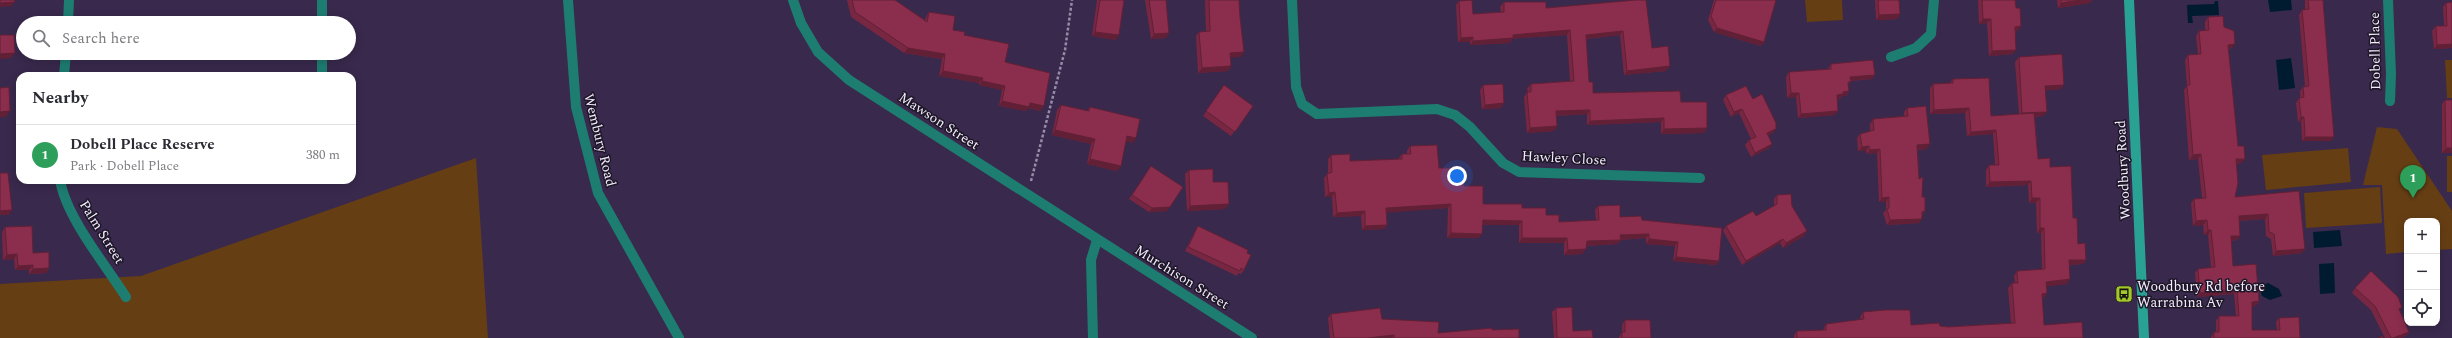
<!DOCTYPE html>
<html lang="en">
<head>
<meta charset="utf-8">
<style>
  body { margin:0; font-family:Spectral,serif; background:#f2f2f3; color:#2b2b33 }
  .controls { position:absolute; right:12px; bottom:12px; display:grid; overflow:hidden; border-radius:8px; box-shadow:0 2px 10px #0003 }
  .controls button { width:36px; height:36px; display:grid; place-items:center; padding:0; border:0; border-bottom:1px solid #e1e1e2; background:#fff; color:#2b2b33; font:20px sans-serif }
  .you { position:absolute; left:1457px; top:176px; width:14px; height:14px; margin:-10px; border:3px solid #fff; border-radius:50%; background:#1a73e8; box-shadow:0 0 0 6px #1a73e833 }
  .badge { display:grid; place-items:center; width:26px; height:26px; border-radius:50%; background:#61722e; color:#fff; font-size:13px; font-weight:700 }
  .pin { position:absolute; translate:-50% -33px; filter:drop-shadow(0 1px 2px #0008) }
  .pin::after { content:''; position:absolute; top:21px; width:14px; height:12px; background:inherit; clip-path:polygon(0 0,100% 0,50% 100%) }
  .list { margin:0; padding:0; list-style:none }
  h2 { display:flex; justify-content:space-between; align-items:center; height:52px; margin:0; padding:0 16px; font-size:17px }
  h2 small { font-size:13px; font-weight:400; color:#7c7c81 }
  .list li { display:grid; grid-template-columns:26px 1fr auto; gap:12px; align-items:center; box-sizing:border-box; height:60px; padding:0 16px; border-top:1px solid #e1e1e2 }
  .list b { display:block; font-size:15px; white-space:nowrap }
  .list p { margin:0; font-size:13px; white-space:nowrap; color:#7c7c81 }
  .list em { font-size:13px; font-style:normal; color:#7c7c81 }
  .icon { flex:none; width:22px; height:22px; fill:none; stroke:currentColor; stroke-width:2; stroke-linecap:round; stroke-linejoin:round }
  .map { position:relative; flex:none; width:2452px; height:338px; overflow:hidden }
  .search { position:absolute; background:#fff; box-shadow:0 2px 10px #0003; left:16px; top:16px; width:340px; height:44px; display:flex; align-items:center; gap:10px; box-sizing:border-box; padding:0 14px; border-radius:22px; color:#7c7c81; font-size:15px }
  .panel { position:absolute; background:#fff; box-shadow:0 2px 10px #0003; left:16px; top:72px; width:340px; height:112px; border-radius:12px }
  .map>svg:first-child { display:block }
  .green { fill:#663e14 }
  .water { fill:#001b2f }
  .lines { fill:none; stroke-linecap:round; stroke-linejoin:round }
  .path { stroke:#978ba6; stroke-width:2.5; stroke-dasharray:3 2; stroke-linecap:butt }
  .street { stroke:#1e7d71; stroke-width:10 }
  .secondary { stroke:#2aa293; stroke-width:10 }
  .wall { fill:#782742 }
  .shaded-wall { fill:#612036 }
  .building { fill:#8b2d4d; stroke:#612036 }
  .labels { text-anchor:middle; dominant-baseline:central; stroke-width:3; stroke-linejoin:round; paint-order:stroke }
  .street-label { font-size:14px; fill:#f3ecfe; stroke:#1d1626 }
  .poi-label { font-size:14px; fill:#f3ecfe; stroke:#1d1626; text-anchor:start }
</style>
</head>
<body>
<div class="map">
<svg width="2452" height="338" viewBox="0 0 2452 338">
  <rect width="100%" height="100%" fill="#39294d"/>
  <path class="green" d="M 1805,0 L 1842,0 L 1843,20 L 1807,22 Z
    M 2445,60 L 2452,60 L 2452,98 L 2447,98 Z
    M 2377,127 L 2397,129 L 2452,211 L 2452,249 L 2437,250 L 2437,221 L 2407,221 L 2407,252 L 2386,254 L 2382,185 L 2363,185 Z
    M 2348,148 L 2351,182 L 2266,190 L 2262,155 Z
    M 2447,156 L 2452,156 L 2452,192 L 2447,192 Z
    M 476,158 L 488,338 L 0,338 L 0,284 L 141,276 Z
    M 2380,187 L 2382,223 L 2306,228 L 2304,193 Z"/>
  <path class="water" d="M 2268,0 L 2291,0 L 2292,10 L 2270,12 Z
    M 2215,1 L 2218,1 L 2219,15 L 2192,16 L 2193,23 L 2188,23 L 2187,5 L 2214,4 Z
    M 2291,58 L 2295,88 L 2279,90 L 2276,60 Z
    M 2340,230 L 2342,246 L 2314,248 L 2313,232 Z
    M 2334,263 L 2335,293 L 2320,294 L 2319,264 Z
    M 2268,283 L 2279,289 L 2282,296 L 2270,300 L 2262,296 L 2259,287 Z"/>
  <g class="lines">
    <path class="path" d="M 1031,181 L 1065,50 L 1072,0"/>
    <path class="street" d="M 568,0 L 576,107 L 598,193 L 679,338
      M 793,0 L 801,23 L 818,52 L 849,80 L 1252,338
      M 1292,0 L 1296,87 L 1302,104 L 1317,114 L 1437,109 L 1455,115 L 1470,127 L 1503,163 L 1519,172 L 1700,178
      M 2388,0 L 2391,74 L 2390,101
      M 68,23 L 69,0
      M 322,23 L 322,0
      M 1891,57 L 1916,48 L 1931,34 L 1934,0
      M 64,76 L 66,53
      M 322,76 L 322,53
      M 60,180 C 66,217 105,264 126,297
      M 1093,338 L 1091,260 L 1097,240"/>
    <path class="secondary" d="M 2129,0 L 2144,338"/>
  </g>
  <path class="wall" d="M 847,0 L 895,0 L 925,20 L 926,17 L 929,12 L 953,30 L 964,35 L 1005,62 L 1044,106 L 1040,111 L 1028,108 L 1026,111 L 999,106 L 1002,90 L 979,85 L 979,83 L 939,76 L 942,59 L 904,53 L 851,17 Z
    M 1096,0 L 1124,0 L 1116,40 L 1092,36 L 1097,0 Z
    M 1145,0 L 1166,0 L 1166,38 L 1151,39 Z
    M 1205,0 L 1239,0 L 1241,57 L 1231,57 L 1231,66 L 1228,71 L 1198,73 L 1196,36 L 1199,32 L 1206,32 Z
    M 1636,0 L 1652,48 L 1666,71 L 1624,75 L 1620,35 L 1586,39 L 1589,82 L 1593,93 L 1681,102 L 1707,128 L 1704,133 L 1661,134 L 1661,122 L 1587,125 L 1587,114 L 1557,116 L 1557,126 L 1554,131 L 1527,133 L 1524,97 L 1527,92 L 1528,92 L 1527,89 L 1531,84 L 1570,81 L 1567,35 L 1520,38 L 1512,39 L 1510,43 L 1470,45 L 1470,42 L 1458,42 L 1456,5 L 1459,1 L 1473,14 L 1501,12 L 1500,7 L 1504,2 L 1546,8 Z
    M 1714,0 L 1776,0 L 1764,42 L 1761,46 L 1714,32 L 1708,20 Z
    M 1875,0 L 1899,0 L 1900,14 L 1897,19 L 1876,20 Z
    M 1978,0 L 2015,0 L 2018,31 L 2016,31 L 2013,54 L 1989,56 L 1987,23 L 1979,24 Z
    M 2057,0 L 2092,0 L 2090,3 L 2058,8 Z
    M 2305,0 L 2323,0 L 2331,141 L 2302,141 L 2301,121 L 2298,122 L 2296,103 L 2299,98 L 2300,98 L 2300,91 L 2303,87 L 2305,86 L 2299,15 L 2302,10 L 2305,10 Z
    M 2452,2 L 2452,48 L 2434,49 L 2432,31 L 2436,26 L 2444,26 L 2443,7 L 2446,3 Z
    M 2208,17 L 2224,27 L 2232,48 L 2228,49 L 2238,146 L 2242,163 L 2236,164 L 2235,197 L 2299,191 L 2302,253 L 2273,256 L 2271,239 L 2266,236 L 2265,219 L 2239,221 L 2240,236 L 2237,240 L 2231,241 L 2233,266 L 2259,301 L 2256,306 L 2252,306 L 2252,330 L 2277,330 L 2276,322 L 2279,318 L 2300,338 L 2211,338 L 2211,337 L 2214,332 L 2216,332 L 2216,321 L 2219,316 L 2236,316 L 2234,294 L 2197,297 L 2195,273 L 2198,269 L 2211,268 L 2208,235 L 2204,235 L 2203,225 L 2193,226 L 2191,203 L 2194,199 L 2202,198 L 2198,159 L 2189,160 L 2184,90 L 2187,86 L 2185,60 L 2188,55 L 2198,54 L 2196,36 L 2199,31 L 2205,30 L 2205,22 Z
    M 2019,57 L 2061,89 L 2045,90 L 2043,116 L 2035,117 L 2038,159 L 2050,167 L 2073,218 L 2078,244 L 2086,260 L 2083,264 L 2069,265 L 2067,284 L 2047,286 L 2047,293 L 2044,298 L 2042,298 L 2044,325 L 2083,338 L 1794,338 L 1794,335 L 1797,331 L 1823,330 L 1826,324 L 1861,320 L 1860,317 L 1863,312 L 1911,325 L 1948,327 L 2011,323 L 2008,288 L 2012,283 L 2015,283 L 2014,276 L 2017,271 L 2042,269 L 2041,233 L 2037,233 L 2036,203 L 2029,203 L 2028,185 L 1986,187 L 1986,170 L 1989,165 L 1995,165 L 1993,134 L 1967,136 L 1965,113 L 1930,114 L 1930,88 L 1933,84 L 1950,83 L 1953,79 L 1991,116 L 2019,114 L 2015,62 Z
    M 1831,64 L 1875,75 L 1872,79 L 1851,81 L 1848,85 L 1849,91 L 1846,96 L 1842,96 L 1840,99 L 1837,99 L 1835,115 L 1798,118 L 1796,97 L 1787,98 L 1786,77 L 1789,72 L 1828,69 Z
    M 1224,85 L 1253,106 L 1231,136 L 1203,116 Z
    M 1483,85 L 1501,108 L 1482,109 L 1480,90 Z
    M 1726,95 L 1753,99 L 1773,133 L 1768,135 L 1772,144 L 1769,148 L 1751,157 L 1745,145 L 1749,140 L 1751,139 L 1739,113 L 1731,117 L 1723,100 Z
    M 2445,100 L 2452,153 L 2442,153 L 2442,104 Z
    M 1061,105 L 1087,111 L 1090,107 L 1133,143 L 1126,141 L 1121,166 L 1117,171 L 1087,164 L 1091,144 L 1052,135 L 1057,110 Z
    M 1907,108 L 1927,149 L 1918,150 L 1919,179 L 1925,211 L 1922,216 L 1919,223 L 1887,225 L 1883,213 L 1886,210 L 1886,202 L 1879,202 L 1877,153 L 1867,154 L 1866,151 L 1858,151 L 1857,138 L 1860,134 L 1870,131 L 1870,124 L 1873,119 L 1904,116 L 1904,112 Z
    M 1410,146 L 1464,186 L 1483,204 L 1522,208 L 1546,215 L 1559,222 L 1596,220 L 1595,210 L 1598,206 L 1620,217 L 1642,220 L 1719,261 L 1716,265 L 1673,261 L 1675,246 L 1646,244 L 1646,238 L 1621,240 L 1617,244 L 1586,246 L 1582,254 L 1564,255 L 1564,243 L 1519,243 L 1519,225 L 1483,225 L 1479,238 L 1447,238 L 1448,208 L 1387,212 L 1387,225 L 1384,229 L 1362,230 L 1361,216 L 1333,217 L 1332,197 L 1325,197 L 1324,178 L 1328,173 L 1328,159 L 1331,155 L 1350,161 L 1398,159 L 1402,154 L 1407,154 L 1407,151 Z
    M 1151,166 L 1167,211 L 1149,212 L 1129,199 Z
    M 1189,170 L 1225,209 L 1187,211 L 1185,174 Z
    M 1777,195 L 1792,206 L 1804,236 L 1783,248 L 1780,243 L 1742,265 L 1723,231 L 1726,226 L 1756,216 L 1774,206 L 1774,199 Z
    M 1198,226 L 1247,253 L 1244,270 L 1241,274 L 1238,273 L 1237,276 L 1185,251 L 1195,231 Z
    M 5,227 L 33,253 L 49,268 L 46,273 L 29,274 L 29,270 L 15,270 L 14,259 L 3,260 L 2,232 Z
    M 2355,288 L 2402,307 L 2399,310 L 2409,332 L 2406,336 L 2401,338 L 2385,338 L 2371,310 L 2352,293 Z
    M 1556,308 L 1573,331 L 1593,338 L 1554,338 L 1552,312 Z
    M 1331,314 L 1382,319 L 1438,333 L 1492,330 L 1519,338 L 1330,338 L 1328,318 Z
    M 1625,320 L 1651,338 L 1619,338 L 1619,337 L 1622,332 L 1622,325 Z"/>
  <path class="shaded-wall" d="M 2081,0 L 2092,0 L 2090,3 L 2058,8 L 2061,3 Z
    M 15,2 L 11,6 L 0,7 L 0,3 Z
    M 1900,14 L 1897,19 L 1876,20 L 1879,15 Z
    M 1983,19 L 1991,19 L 1987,23 L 1979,24 Z
    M 2021,26 L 2018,31 L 2012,31 L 2015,27 Z
    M 1717,28 L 1764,42 L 1761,46 L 1714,32 Z
    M 1570,30 L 1567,35 L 1520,38 L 1512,39 L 1510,43 L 1470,45 L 1473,41 L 1523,34 Z
    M 1623,31 L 1620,35 L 1583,39 L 1586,35 Z
    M 1095,32 L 1119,35 L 1116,40 L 1092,36 Z
    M 1169,33 L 1166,38 L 1151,39 L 1154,34 Z
    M 1473,37 L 1470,42 L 1458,42 L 1461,38 Z
    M 2235,44 L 2232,48 L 2224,49 L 2228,45 Z
    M 2452,44 L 2452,48 L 2434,49 L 2437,45 Z
    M 908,48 L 945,54 L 942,59 L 904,53 Z
    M 2016,50 L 2013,54 L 1989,56 L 1992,51 Z
    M 1244,52 L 1241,57 L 1227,58 L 1230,53 Z
    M 15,53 L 11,58 L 0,59 L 0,54 Z
    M 1231,66 L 1228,71 L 1198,73 L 1202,68 Z
    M 1670,66 L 1666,71 L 1624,75 L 1627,71 Z
    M 943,71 L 983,78 L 979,83 L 939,76 Z
    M 1875,75 L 1872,79 L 1847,81 L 1850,77 Z
    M 982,81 L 1005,86 L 1002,90 L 979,85 Z
    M 2064,85 L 2061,89 L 2041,91 L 2045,86 Z
    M 1849,91 L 1846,96 L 1842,96 L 1840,99 L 1834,99 L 1837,95 L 1843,92 Z
    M 1791,93 L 1799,93 L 1796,97 L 1787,98 Z
    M 1002,101 L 1030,103 L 1044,106 L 1040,111 L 1028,108 L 1026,111 L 999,106 Z
    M 1504,103 L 1501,108 L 1482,109 L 1485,105 Z
    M 1969,108 L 1965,113 L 1930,114 L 1934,110 Z
    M 1742,109 L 1739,113 L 1731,117 L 1734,112 Z
    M 1590,110 L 1587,114 L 1553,116 L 1556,111 Z
    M 10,111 L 6,117 L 0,117 L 0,112 Z
    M 1838,111 L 1835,115 L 1798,118 L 1801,114 Z
    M 2047,112 L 2043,116 L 2019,118 L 2022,113 Z
    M 2301,117 L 2304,117 L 2301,121 L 2298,122 Z
    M 1664,118 L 1661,122 L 1587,125 L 1590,121 Z
    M 1557,126 L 1554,131 L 1527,133 L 1530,128 Z
    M 1707,128 L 1704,133 L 1661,134 L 1664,129 Z
    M 1776,129 L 1773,133 L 1764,137 L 1767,133 Z
    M 1055,130 L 1095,139 L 1091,144 L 1052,135 Z
    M 1996,130 L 1993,134 L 1967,136 L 1971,132 Z
    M 1127,136 L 1136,138 L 1133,143 L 1124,141 Z
    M 2305,137 L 2334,137 L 2331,141 L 2302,141 Z
    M 1772,144 L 1769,148 L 1751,157 L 1755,153 Z
    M 1930,144 L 1927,149 L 1914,150 L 1917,145 Z
    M 1869,146 L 1866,151 L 1858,151 L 1862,147 Z
    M 2446,148 L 2452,148 L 2452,153 L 2442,153 Z
    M 1880,149 L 1877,153 L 1867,154 L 1870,150 Z
    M 2201,154 L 2198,159 L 2189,160 L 2193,155 Z
    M 1090,159 L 1121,166 L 1117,171 L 1087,164 Z
    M 2236,159 L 2245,159 L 2242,163 L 2233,164 Z
    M 2031,181 L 2028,185 L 1986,187 L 1990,182 Z
    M 1335,192 L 1332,197 L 1325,197 L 1329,193 Z
    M 1889,197 L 1886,202 L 1879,202 L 1882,198 Z
    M 2032,198 L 2040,198 L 2036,203 L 2029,203 Z
    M 1229,204 L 1225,209 L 1187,211 L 1190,206 Z
    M 1451,204 L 1448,208 L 1383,213 L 1386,208 Z
    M 1170,207 L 1167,211 L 1149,212 L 1152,208 Z
    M 12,210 L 9,215 L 0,215 L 0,211 Z
    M 1365,211 L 1361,216 L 1333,217 L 1337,213 Z
    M 1925,211 L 1922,216 L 1918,216 L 1922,212 Z
    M 2268,214 L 2265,219 L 2235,221 L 2239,216 Z
    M 1922,219 L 1919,223 L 1887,225 L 1890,220 Z
    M 1483,220 L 1522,221 L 1519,225 L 1479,225 Z
    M 2207,220 L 2203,225 L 2193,226 L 2196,221 Z
    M 1387,225 L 1384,229 L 1362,230 L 1365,226 Z
    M 2040,228 L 2044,228 L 2041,233 L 2037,233 Z
    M 2208,230 L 2211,230 L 2208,235 L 2204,235 Z
    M 1807,231 L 1804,236 L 1783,248 L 1786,243 Z
    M 1451,233 L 1482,234 L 1479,238 L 1447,238 Z
    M 1649,234 L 1646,238 L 1617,240 L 1620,235 Z
    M 2231,236 L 2240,236 L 2237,240 L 2228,241 Z
    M 1522,238 L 1567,238 L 1564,243 L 1519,243 Z
    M 1649,239 L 1678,242 L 1675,246 L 1646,244 Z
    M 1783,239 L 1780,243 L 1742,265 L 1746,261 Z
    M 1621,240 L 1617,244 L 1584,246 L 1587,241 Z
    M 1586,249 L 1582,254 L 1564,255 L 1568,250 Z
    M 2305,249 L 2302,253 L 2273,256 L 2276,251 Z
    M 17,254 L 14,259 L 3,260 L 7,255 Z
    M 1676,257 L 1719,261 L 1716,265 L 1673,261 Z
    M 2069,260 L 2086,260 L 2083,264 L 2065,265 Z
    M 33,265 L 29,270 L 15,270 L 18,266 Z
    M 49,268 L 46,273 L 29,274 L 33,269 Z
    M 2070,279 L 2067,284 L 2043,287 L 2046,282 Z
    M 2237,290 L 2234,294 L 2197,297 L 2200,293 Z
    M 2047,293 L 2044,298 L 2039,298 L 2042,294 Z
    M 2259,301 L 2256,306 L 2249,307 L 2252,302 Z
    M 2409,332 L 2406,336 L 2401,338 L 2393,338 Z
    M 1394,335 L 1392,338 L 1368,338 Z"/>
  <path class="building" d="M 0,0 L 14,0 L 15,2 L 0,3 Z
    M 852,0 L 895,0 L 927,22 L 929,12 L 955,16 L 953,30 L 965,32 L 964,35 L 1009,44 L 1005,62 L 1050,73 L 1044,106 L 1030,103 L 1029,107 L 1002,101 L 1005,86 L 982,81 L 983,78 L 943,71 L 945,54 L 908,48 L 855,12 Z
    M 1100,0 L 1124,0 L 1119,35 L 1095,32 Z
    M 1149,0 L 1166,0 L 1169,33 L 1154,34 Z
    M 1209,0 L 1239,0 L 1240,17 L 1244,52 L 1230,53 L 1231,66 L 1202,68 L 1199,32 L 1210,31 Z
    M 1472,0 L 1473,14 L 1504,12 L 1504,2 L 1546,2 L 1546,8 L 1636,0 L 1646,0 L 1652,48 L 1668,46 L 1670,66 L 1627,71 L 1623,31 L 1586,35 L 1589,82 L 1593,82 L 1593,93 L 1680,91 L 1681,102 L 1707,102 L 1707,128 L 1664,129 L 1664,118 L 1590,121 L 1590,110 L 1556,111 L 1557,126 L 1530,128 L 1527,92 L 1531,92 L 1531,84 L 1574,81 L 1570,30 L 1523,34 L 1513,35 L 1513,38 L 1473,41 L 1473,37 L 1461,38 L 1459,1 Z
    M 1716,0 L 1776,0 L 1764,42 L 1717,28 L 1711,16 Z
    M 1878,0 L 1899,0 L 1900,14 L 1879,15 Z
    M 1982,0 L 2015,0 L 2016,8 L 2020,8 L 2021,26 L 2015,27 L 2016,50 L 1992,51 L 1991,19 L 1983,19 Z
    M 2061,0 L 2081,0 L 2061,3 Z
    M 2308,0 L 2323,0 L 2334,137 L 2305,137 L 2304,117 L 2301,117 L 2299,98 L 2304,97 L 2303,87 L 2309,86 L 2302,10 L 2309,9 Z
    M 2452,2 L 2452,44 L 2437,45 L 2436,26 L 2447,26 L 2446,3 Z
    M 2223,16 L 2224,27 L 2234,31 L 2235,44 L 2228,45 L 2238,146 L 2244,146 L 2245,159 L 2236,159 L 2238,183 L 2235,197 L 2299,191 L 2305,249 L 2276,251 L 2274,234 L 2269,232 L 2268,214 L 2239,216 L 2240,236 L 2231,236 L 2233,266 L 2256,264 L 2259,301 L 2252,302 L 2252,330 L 2280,330 L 2279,318 L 2299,317 L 2300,338 L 2214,338 L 2214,332 L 2219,332 L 2219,316 L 2239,316 L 2237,290 L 2200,293 L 2198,269 L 2215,267 L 2211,230 L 2208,230 L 2207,220 L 2196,221 L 2194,199 L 2206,198 L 2201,154 L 2193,155 L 2187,85 L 2190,85 L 2188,55 L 2201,54 L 2199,31 L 2209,30 L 2208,17 Z
    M 0,35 L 14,35 L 15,53 L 0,54 Z
    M 2062,54 L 2064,85 L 2045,86 L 2047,112 L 2022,113 L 2019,57 Z
    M 1873,60 L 1875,75 L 1850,77 L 1851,82 L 1848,82 L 1849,91 L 1843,92 L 1843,94 L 1837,95 L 1838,111 L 1801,114 L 1799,93 L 1791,93 L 1789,72 L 1831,69 L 1831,64 Z
    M 1989,78 L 1991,116 L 2034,113 L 2038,159 L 2050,158 L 2050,167 L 2071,166 L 2073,218 L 2077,218 L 2078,244 L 2085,243 L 2086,260 L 2069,260 L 2070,279 L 2046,282 L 2047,293 L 2042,294 L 2044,325 L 2082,322 L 2083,338 L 1797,338 L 1797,331 L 1826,330 L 1826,324 L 1864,319 L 1863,312 L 1885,310 L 1910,310 L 1911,325 L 1939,323 L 1940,326 L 1948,327 L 2015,323 L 2012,283 L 2018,283 L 2017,271 L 2045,269 L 2044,228 L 2040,228 L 2040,198 L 2032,198 L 2031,181 L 1990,182 L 1989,165 L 1999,165 L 1996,130 L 1971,132 L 1969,108 L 1934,110 L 1933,84 L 1953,83 L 1953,79 Z
    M 1503,84 L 1504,103 L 1485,105 L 1483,85 Z
    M 1224,85 L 1253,106 L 1235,132 L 1206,111 Z
    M 1746,86 L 1753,99 L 1762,94 L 1776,123 L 1776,129 L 1767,133 L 1772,144 L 1755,153 L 1749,140 L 1756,137 L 1742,109 L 1734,112 L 1726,95 Z
    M 9,87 L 10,111 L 0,112 L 0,88 Z
    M 2445,100 L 2452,100 L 2452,148 L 2446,148 Z
    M 1061,105 L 1089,111 L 1090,107 L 1140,119 L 1136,138 L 1127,136 L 1121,166 L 1090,159 L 1095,139 L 1055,130 Z
    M 1926,106 L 1930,144 L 1917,145 L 1919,179 L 1923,177 L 1922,197 L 1925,197 L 1925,211 L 1922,212 L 1922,219 L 1890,220 L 1887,209 L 1889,208 L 1889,197 L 1882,198 L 1880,149 L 1870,150 L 1869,146 L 1862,147 L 1860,134 L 1874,130 L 1873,119 L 1908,116 L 1907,108 Z
    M 1437,145 L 1439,168 L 1464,168 L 1464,186 L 1483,186 L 1483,204 L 1522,204 L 1522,208 L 1546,208 L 1546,215 L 1559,215 L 1559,222 L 1599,220 L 1598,206 L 1620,205 L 1620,217 L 1641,216 L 1642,220 L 1722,228 L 1719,261 L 1676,257 L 1678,242 L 1649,239 L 1649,234 L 1620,235 L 1621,240 L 1587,241 L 1586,249 L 1568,250 L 1567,238 L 1522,238 L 1522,221 L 1483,220 L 1482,234 L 1451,233 L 1451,204 L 1386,208 L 1387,225 L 1365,226 L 1365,211 L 1337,213 L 1335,192 L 1329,193 L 1327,174 L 1332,172 L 1331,155 L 1350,154 L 1350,161 L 1402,159 L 1402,154 L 1411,154 L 1410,146 Z
    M 1151,166 L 1183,187 L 1170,207 L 1152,208 L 1132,195 Z
    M 1213,169 L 1213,182 L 1228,182 L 1229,204 L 1190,206 L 1189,170 Z
    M 0,173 L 8,173 L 12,210 L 0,211 Z
    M 1791,194 L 1792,206 L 1807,231 L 1786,243 L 1783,239 L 1746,261 L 1726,226 L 1753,211 L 1756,216 L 1777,204 L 1777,195 Z
    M 32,226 L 33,253 L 49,252 L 49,268 L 33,269 L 33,265 L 18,266 L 17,254 L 7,255 L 5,227 Z
    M 1198,226 L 1248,250 L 1247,253 L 1251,255 L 1244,270 L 1241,268 L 1240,271 L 1188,247 Z
    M 2371,271 L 2398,297 L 2402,307 L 2399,309 L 2409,332 L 2393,338 L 2391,338 L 2375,306 L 2355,288 Z
    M 1572,307 L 1573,331 L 1592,330 L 1593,338 L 1557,338 L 1556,308 Z
    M 1380,308 L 1382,319 L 1439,322 L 1438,333 L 1492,328 L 1492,330 L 1519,329 L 1519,338 L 1394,338 L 1394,335 L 1368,338 L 1334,338 L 1331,314 Z
    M 1625,320 L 1650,320 L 1651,338 L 1622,338 L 1622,332 L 1625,332 Z
    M 2383,336 L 2383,338 L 2378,338 Z"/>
  <defs>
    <symbol id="bus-square" viewBox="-11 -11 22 22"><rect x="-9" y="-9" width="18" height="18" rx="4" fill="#a2c928" stroke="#1d1626"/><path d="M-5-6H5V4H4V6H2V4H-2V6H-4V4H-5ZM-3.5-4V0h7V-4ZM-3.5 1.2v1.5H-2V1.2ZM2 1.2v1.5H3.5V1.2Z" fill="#111"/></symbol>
  </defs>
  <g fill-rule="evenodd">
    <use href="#bus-square" x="2114" y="284" width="20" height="20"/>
  </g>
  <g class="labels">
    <g class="street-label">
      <text transform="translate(2375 51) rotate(-91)">Dobell Place</text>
      <text transform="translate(939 121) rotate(33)">Mawson Street</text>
      <text transform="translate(600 140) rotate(76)">Wembury Road</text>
      <text transform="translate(1564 158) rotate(3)">Hawley Close</text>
      <text transform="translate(2123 170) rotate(-93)">Woodbury Road</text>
      <text transform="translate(102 232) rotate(58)">Palm Street</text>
      <text transform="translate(1182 277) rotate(32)">Murchison Street</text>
    </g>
    <g class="poi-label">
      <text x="2137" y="286">Woodbury Rd before<tspan x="2137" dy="16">Warrabina Av</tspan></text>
    </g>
  </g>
</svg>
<div class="controls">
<button>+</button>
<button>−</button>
<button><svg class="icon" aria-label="locate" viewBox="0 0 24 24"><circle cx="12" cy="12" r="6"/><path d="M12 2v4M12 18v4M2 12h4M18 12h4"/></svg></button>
</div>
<div class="you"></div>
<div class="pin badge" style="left:2413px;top:198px;background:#2e9e5b">1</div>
<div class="search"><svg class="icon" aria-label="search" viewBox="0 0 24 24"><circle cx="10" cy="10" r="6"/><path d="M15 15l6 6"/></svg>Search here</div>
<section class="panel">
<h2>Nearby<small></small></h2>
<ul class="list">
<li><span class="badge" style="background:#2e9e5b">1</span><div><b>Dobell Place Reserve</b><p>Park · Dobell Place</p></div><em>380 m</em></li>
</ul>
</section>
</div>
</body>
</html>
